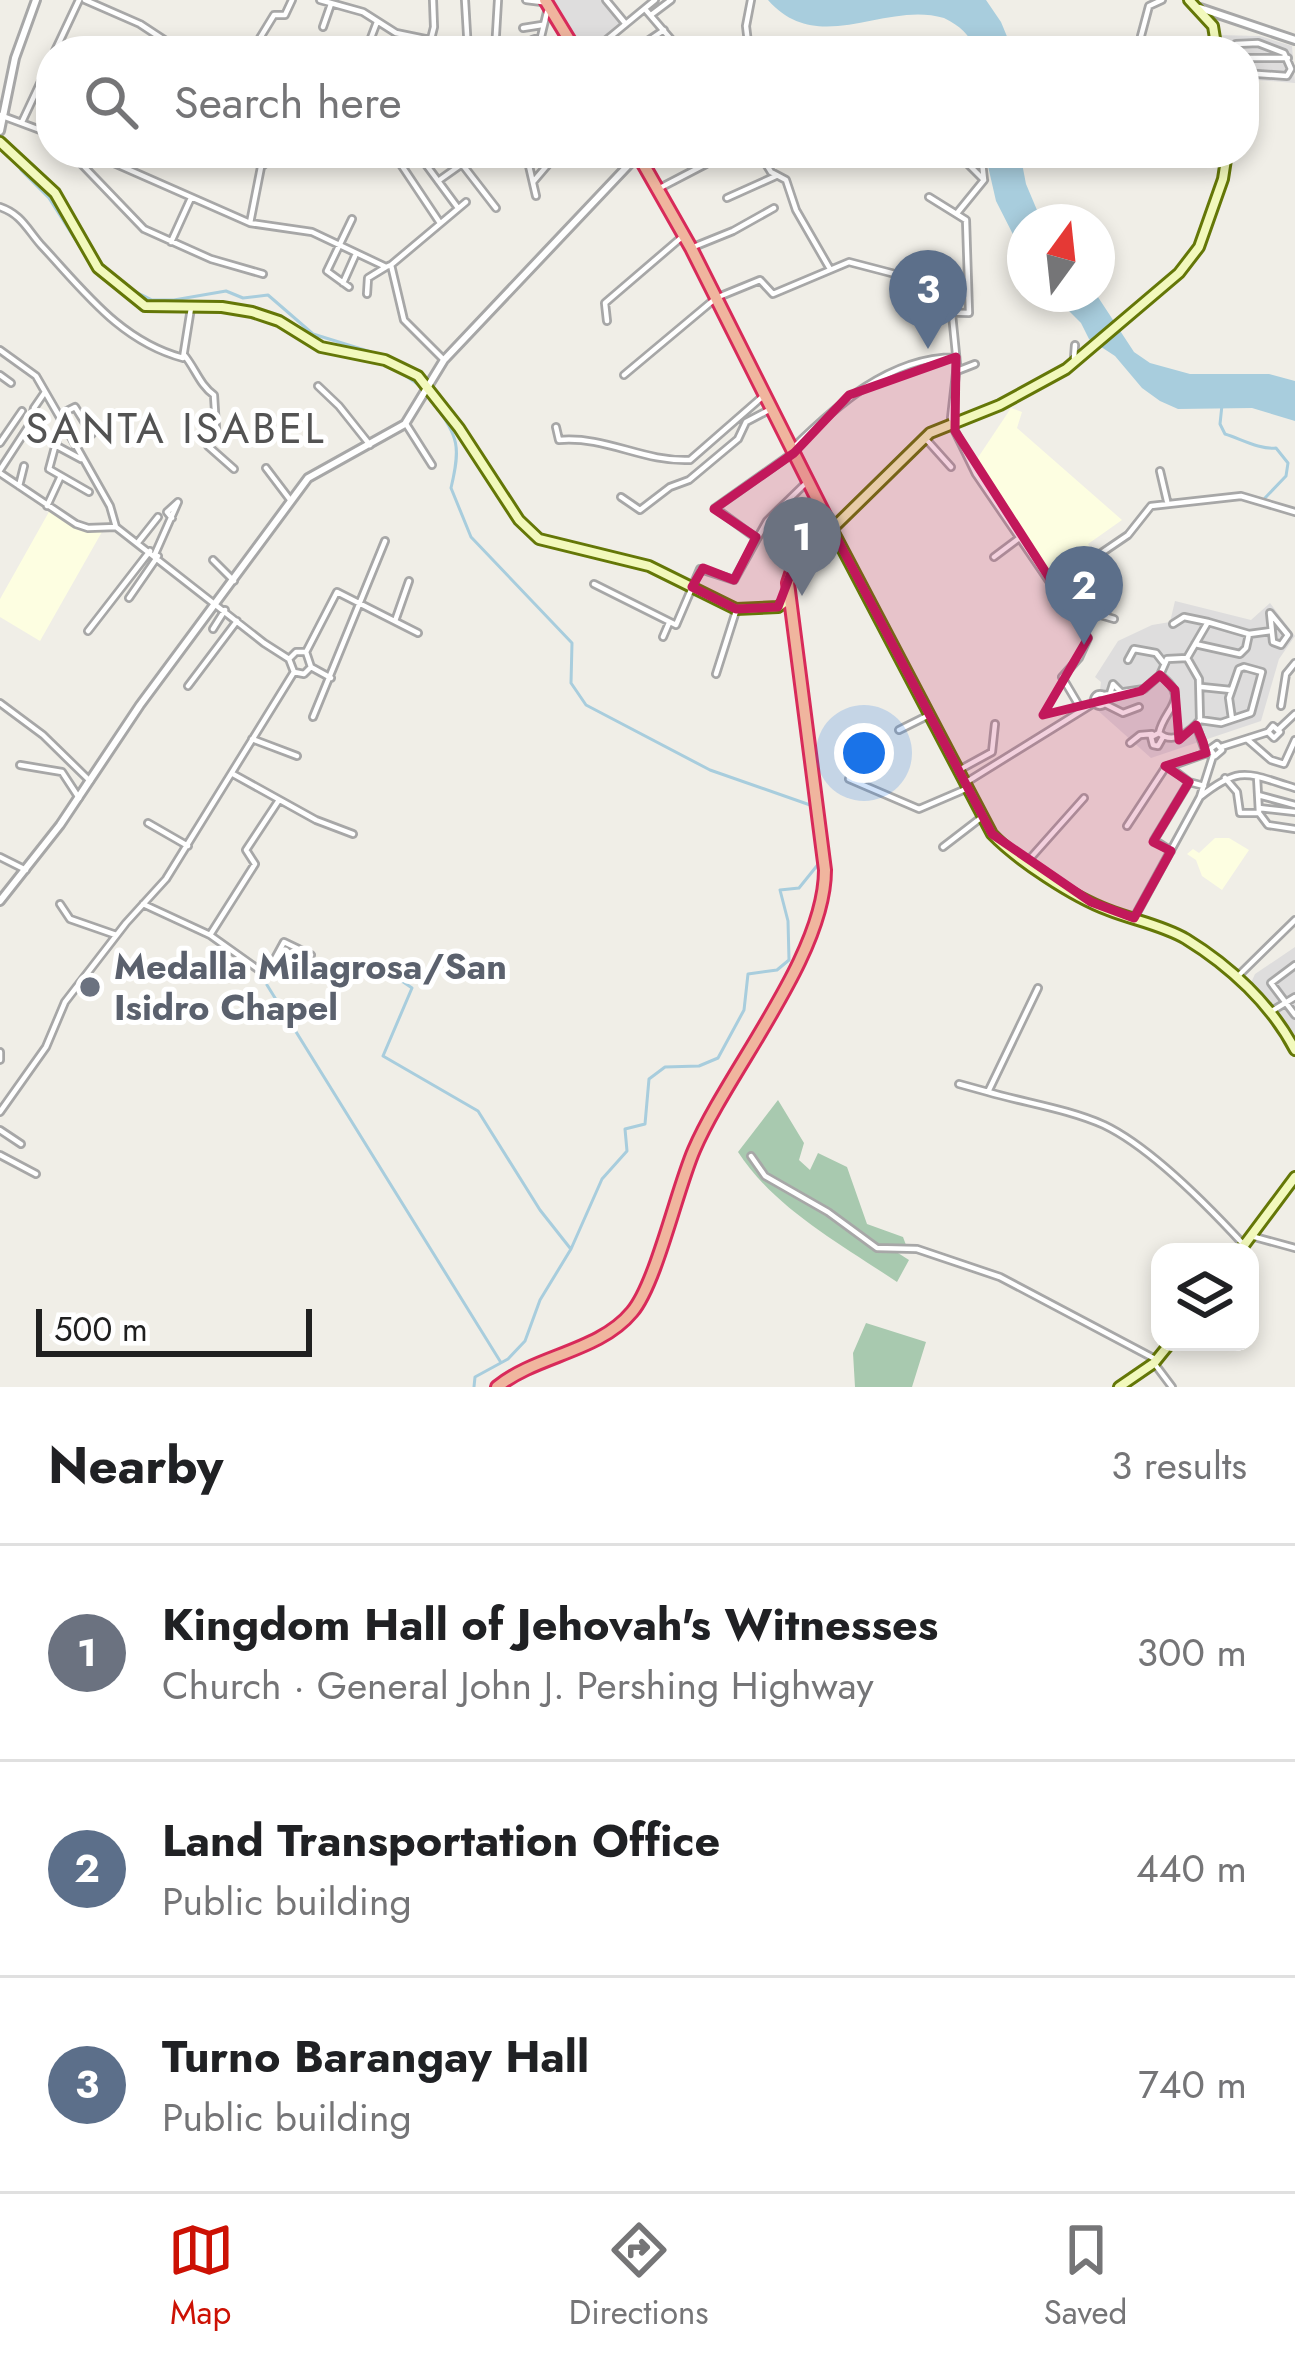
<!DOCTYPE html>
<html lang="en">
<head>
<meta charset="utf-8">
<style>
  body { margin:0; font-family:Jost,sans-serif; background:#f2f2f2; color:#202124 }
  .controls { position:absolute; right:36px; bottom:36px; display:grid; overflow:hidden; border-radius:24px; box-shadow:0 6px 18px #0003 }
  .controls button { width:108px; height:108px; display:grid; place-items:center; padding:0; border:0; border-bottom:3px solid #e0e0e0; background:#fff; color:#202124; font:60px sans-serif }
  .compass { position:absolute; left:1007px; top:204px; width:108px; height:108px; border-radius:50%; background:#fff; box-shadow:0 6px 18px #0003; rotate:15deg }
  .scale { position:absolute; left:36px; bottom:30px; width:276px; box-sizing:border-box; padding-left:12px; border:6px solid #202020; border-top:0; font-size:33px; line-height:42px; white-space:nowrap; color:#202020; -webkit-text-stroke:9px #fff; paint-order:stroke }
  .you { position:absolute; left:864px; top:753px; width:42px; height:42px; margin:-30px; border:9px solid #fff; border-radius:50%; background:#1a73e8; box-shadow:0 0 0 18px #1a73e833 }
  .badge { display:grid; place-items:center; width:78px; height:78px; border-radius:50%; background:#cc1104; color:#fff; font-size:39px; font-weight:700 }
  .pin { position:absolute; translate:-50% -99px; filter:drop-shadow(0 3px 6px #0008) }
  .pin::after { content:''; position:absolute; top:63px; width:42px; height:36px; background:inherit; clip-path:polygon(0 0,100% 0,50% 100%) }
  .list { margin:0; padding:0; list-style:none }
  h2 { display:flex; justify-content:space-between; align-items:center; height:156px; margin:0; padding:0 48px; font-size:51px }
  h2 small { font-size:39px; font-weight:400; color:#757577 }
  .list li { display:grid; grid-template-columns:78px 1fr auto; gap:36px; align-items:center; box-sizing:border-box; height:216px; padding:0 48px; border-top:3px solid #e0e0e0 }
  .list b { display:block; font-size:45px; white-space:nowrap }
  .list p { margin:0; font-size:39px; white-space:nowrap; color:#757577 }
  .list em { font-size:39px; font-style:normal; color:#757577 }
  .icon { flex:none; width:66px; height:66px; fill:none; stroke:currentColor; stroke-width:2; stroke-linecap:round; stroke-linejoin:round }
  .map { position:relative; flex:none; width:1295px; height:1387px; overflow:hidden }
  .search { position:absolute; background:#fff; box-shadow:0 6px 18px #0003; left:36px; right:36px; top:36px; height:132px; display:flex; align-items:center; gap:30px; box-sizing:border-box; padding:0 42px; border-radius:48px; color:#757577; font-size:45px }
  .sheet { height:804px; background:#fff }
  nav { display:flex; justify-content:space-around; align-items:center; box-sizing:border-box; height:168px; border-top:3px solid #e0e0e0; background:#fff; font-size:33px; color:#757577 }
  nav a { display:grid; justify-items:center; gap:6px }
  nav .on { color:#cc1104 }
  .map>svg:first-child { display:block }
  .residential { fill:#dedddd }
  .education { fill:#fdfee1 }
  .cemetery { fill:#a8c9af }
  .water { fill:#a8cddd }
  .lines { fill:none; stroke-linecap:round; stroke-linejoin:round }
  .stream { stroke:#a8cddd; stroke-width:3 }
  .minor-casing { stroke:#a7a7a7; stroke-width:10 }
  .tertiary-casing { stroke:#a7a7a7; stroke-width:12 }
  .secondary-casing { stroke:#647707; stroke-width:14 }
  .trunk-casing { stroke:#d82a5a; stroke-width:16 }
  .minor { stroke:#fff; stroke-width:4.5 }
  .tertiary { stroke:#fff; stroke-width:6 }
  .secondary { stroke:#f2f9bc; stroke-width:8 }
  .trunk { stroke:#f0b59e; stroke-width:10 }
  .marked { fill:#c2185b; fill-opacity:0.2; stroke:#c2185b; stroke-width:9; stroke-linejoin:round }
  .worship-dot { fill:#6b7280; stroke:#fff; stroke-width:4.5 }
  .labels { text-anchor:middle; dominant-baseline:central; stroke-width:10; stroke-linejoin:round; paint-order:stroke }
  .worship-label { font-size:36px; font-weight:bold; fill:#5b616d; stroke:#fff; text-anchor:start }
  .quarter-label { font-size:42px; letter-spacing:3px; fill:#535353; stroke:#fff }
</style>
</head>
<body>
<div class="map">
<svg width="1295" height="1387" viewBox="0 0 1295 1387">
  <rect width="100%" height="100%" fill="#f0eee7"/>
  <path class="residential" d="M 551,0 L 605,0 L 624,23 L 588,51 L 580,51 Z
    M 1218,35 L 1260,36 L 1292,46 L 1295,83 L 1244,79 L 1244,51 L 1219,51 Z
    M 1175,601 L 1251,620 L 1270,603 L 1295,636 L 1279,659 L 1261,721 L 1151,758 L 1086,700 L 1100,691 L 1101,682 L 1095,677 L 1118,641 L 1152,625 L 1170,622 Z
    M 1295,947 L 1295,1042 L 1250,985 L 1255,974 Z"/>
  <path class="education" d="M 1011,408 L 1022,412 L 1017,428 L 1122,520 L 1088,544 L 1095,554 L 1078,609 L 1074,611 L 973,465 Z
    M 50,510 L 77,527 L 103,530 L 40,641 L 0,617 L 0,599 Z
    M 1215,838 L 1229,838 L 1249,850 L 1222,890 L 1202,876 L 1196,860 L 1187,854 L 1193,849 L 1199,853 Z"/>
  <path class="cemetery" d="M 778,1100 L 804,1143 L 799,1160 L 810,1170 L 818,1153 L 847,1167 L 867,1224 L 903,1237 L 906,1245 L 898,1253 L 909,1260 L 897,1282 C 842,1245 775,1209 738,1152 Z
    M 866,1323 L 926,1342 L 912,1387 L 855,1387 L 853,1353 Z"/>
  <path class="water" d="M 768,0 L 986,0 L 1001,22 L 1013,51 L 975,51 C 970,34 960,26 944,18 C 885,0 819,58 768,0 Z
    M 985,153 L 1020,153 L 1026,184 L 1042,222 L 1025,222 L 1025,258 L 996,201 Z
    M 1052,294 L 1096,294 L 1134,352 L 1150,363 L 1190,374 L 1269,374 L 1295,381 L 1295,421 L 1252,408 L 1178,409 L 1160,401 L 1142,388 L 1115,356 L 1089,339 L 1081,323 Z"/>
  <g class="lines">
    <path class="stream" d="M 21,170 L 49,198 L 89,261
      M 101,265 L 134,291 L 152,300 L 174,300 L 226,291 L 243,298 L 268,295 L 313,334 L 371,352
      M 400,372 L 422,387
      M 432,399 C 457,438 462,442 451,488 L 471,537 L 572,643 L 571,683 L 586,705 L 710,770 L 813,806
      M 1222,405 L 1220,424 L 1225,434 C 1241,439 1260,450 1276,448 L 1288,463 L 1286,476 L 1265,498
      M 822,809 L 825,846
      M 383,968 L 412,988 L 383,1056 L 478,1111 L 540,1210 L 570,1248
      M 267,985 L 500,1361
      M 474,1387 L 475,1377 L 508,1359 L 525,1341 L 540,1300 L 571,1249 L 602,1179 L 627,1151 L 625,1129 L 645,1124 L 649,1079 L 665,1067 L 699,1066 L 718,1058 L 744,1010 L 748,974 L 777,970 L 789,960 L 788,921 L 780,890 L 799,888 L 820,862"/>
    <defs>
      <path id="minor" d="M 85,0 L 140,24 L 181,51
        M 320,0 L 363,12 L 396,33 L 430,40
        M 465,0 L 468,51
        M 526,0 L 542,2
        M 606,0 L 625,23
        M 645,9 L 681,51
        M 651,15 L 671,0
        M 323,27 L 331,4
        M 523,28 L 542,25
        M 1141,36 L 1149,6 L 1162,0
        M 532,40 L 541,37 L 547,12
        M 55,51 L 79,0
        M 252,51 L 274,15 L 285,15 L 292,0
        M 366,51 L 377,22
        M 428,51 L 434,27 L 433,0
        M 495,51 L 498,0
        M 593,51 L 655,0
        M 633,51 L 664,30
        M 749,51 L 746,26 L 751,0
        M 1231,51 L 1236,44 L 1258,43 L 1284,53 L 1291,69 L 1287,76 L 1244,73
        M 1244,58 L 1288,58
        M 0,115 L 51,134
        M 22,122 L 51,60
        M 71,153 L 144,229 L 211,259 L 263,274
        M 91,153 L 250,223 L 312,232 L 386,267 L 391,265
        M 459,153 L 462,164 L 496,208
        M 526,153 L 536,196
        M 759,153 L 771,172 L 786,180 L 796,210 L 830,269
        M 957,153 L 984,180 L 958,212
        M 981,153 L 984,180
        M 1162,153 L 1171,163 L 1216,153
        M 419,155 L 458,208
        M 400,163 L 440,223
        M 438,181 L 462,164
        M 533,182 L 550,162 L 539,153
        M 658,189 L 706,164
        M 727,198 L 776,176
        M 0,207 C 21,214 27,229 41,245 C 84,291 120,341 183,358 L 191,308
        M 250,223 L 261,167 L 278,153
        M 171,242 L 191,198
        M 691,248 L 733,231 L 774,208
        M 391,265 L 404,320 L 444,360
        M 391,265 L 466,202
        M 343,283 L 355,256
        M 349,287 L 327,271 L 352,219
        M 367,294 L 368,278 L 386,267
        M 952,314 L 957,364 L 951,418 L 955,431 L 976,474 L 1088,638 L 1079,658 L 1062,677 L 1081,709
        M 607,321 L 605,303 L 682,237
        M 0,350 L 36,376 L 62,421 L 49,469 L 89,492
        M 185,356 C 196,370 200,385 214,395 L 216,428 L 208,446 L 234,469
        M 1074,358 L 1075,345
        M 957,371 L 975,364
        M 0,375 L 11,383
        M 624,375 L 716,298 L 760,280 L 773,294 L 849,262 L 895,274 L 920,276 L 931,312 L 969,313 L 966,220 L 929,197
        M 318,386 L 339,406 L 370,445
        M 406,424 L 432,465
        M 556,427 L 559,440 C 607,436 642,462 690,460 L 761,398
        M 92,434 L 75,407 L 65,412 L 62,421 L 110,506 L 116,527
        M 925,438 L 951,467
        M 0,443 L 22,411
        M 55,445 L 81,459
        M 792,449 C 836,406 888,358 955,357
        M 266,468 L 291,501
        M 0,470 L 30,424 L 34,408 L 45,392
        M 1160,471 L 1167,501
        M 0,473 L 76,524 L 88,528 L 116,527 L 264,643 L 289,659 L 294,672 L 304,674 L 311,667 L 306,652 L 296,652 L 289,659
        M 19,486 L 24,466
        M 621,497 L 640,510 L 670,487 L 689,480 L 738,439 L 746,422 L 767,411
        M 47,506 L 60,478
        M 172,518 L 167,512 L 178,502
        M 756,538 L 715,508 L 790,455
        M 139,541 L 158,517
        M 155,554 L 178,502
        M 994,557 L 1018,539
        M 213,560 L 234,581
        M 594,584 L 676,625 L 700,569 L 734,580 L 767,521 L 808,481
        M 129,598 L 158,556
        M 1080,609 L 1114,619
        M 1270,613 L 1288,635 L 1281,645 L 1273,642 Z
        M 1072,616 L 1083,603 L 1100,554 L 1128,535 L 1151,506 L 1241,496 L 1295,512
        M 395,621 L 409,581
        M 1173,624 L 1184,617 L 1208,622
        M 213,629 L 225,610
        M 88,631 L 150,551
        M 1249,634 L 1271,631
        M 663,637 L 669,623
        M 306,652 L 337,592 L 418,633
        M 1128,660 L 1134,649 L 1156,653 L 1163,662
        M 311,667 L 331,678
        M 716,674 L 736,611
        M 1160,675 C 1192,699 1164,708 1159,733 C 1173,745 1190,732 1200,720 L 1199,679 L 1187,658
        M 188,686 L 237,621
        M 1202,687 L 1231,690
        M1094 700a6 6 0 1 1 12 0a6 6 0 1 1-12 0Z
        M 1110,694 L 1113,684 L 1120,691
        M 1104,695 L 1144,689 L 1160,675 L 1167,659 L 1187,658 L 1208,622 L 1249,634 L 1246,648 L 1240,654 L 1195,644
        M 0,703 L 43,735 L 90,781
        M 1105,704 L 1123,713 L 1139,707
        M 1281,706 L 1286,674 L 1295,663
        M 313,717 L 385,541
        M 1200,720 L 1221,723 L 1251,713 L 1262,672 L 1244,667 L 1239,669 L 1229,698 L 1232,719
        M 1196,725 L 1206,753
        M 1279,729 L 1295,714
        M 899,730 L 929,715
        M 1159,733 L 1151,737 L 1153,745 L 1158,746 L 1163,737
        M 252,739 L 297,756
        M 1248,740 L 1271,760 L 1284,764 L 1295,740
        M 1130,743 L 1140,735 L 1152,734
        M 1217,744 L 1222,750 L 1215,756 L 1210,749 Z
        M 1221,747 L 1268,732 L 1273,726 L 1280,732 L 1274,738 L 1268,732
        M 20,765 L 62,772 L 79,798
        M 1168,766 L 1189,782 L 1204,786
        M 959,770 L 992,752 L 995,724
        M 233,774 L 316,820 L 353,834
        M 1257,777 L 1259,813 L 1268,825 L 1295,829
        M 1225,778 L 1237,792 L 1240,813 L 1259,813
        M 849,779 L 919,809 L 968,788
        M 965,783 L 1094,703
        M 1258,795 L 1295,805
        M 1200,797 C 1241,764 1248,774 1295,788
        M 1259,808 L 1295,812
        M 148,823 L 188,846
        M 1127,826 L 1165,768 L 1210,752
        M 943,847 L 982,817
        M 1171,851 L 1154,840 L 1189,782
        M 0,857 L 26,870
        M 1027,862 L 1084,798
        M 60,904 L 70,919 L 116,935
        M 143,904 L 210,935 L 266,975 L 284,942 L 311,955
        M 1134,918 L 1200,797 L 1213,756
        M 210,935 L 255,864 L 246,850 L 279,800
        M 1295,965 L 1271,983 L 1295,1015
        M 1236,978 L 1295,920
        M 1038,988 L 988,1092 C 1026,1103 1068,1109 1104,1125 C 1150,1147 1209,1207 1244,1245
        M 1272,1011 L 1295,997
        M 0,1052 L 0,1060
        M 959,1084 L 988,1092
        M 0,1112 L 46,1047 L 65,1002 L 126,923 L 166,879 L 294,672
        M 0,1130 L 21,1144
        M 0,1155 L 36,1174
        M 751,1156 L 765,1176 L 828,1212 L 877,1248 L 917,1249 L 1000,1277 L 1157,1360
        M 1251,1236 L 1295,1248
        M 1154,1363 L 1172,1387"/>
      <path id="tertiary" d="M 1200,8 L 1295,40
        M 0,131 L 15,58 L 36,0
        M 0,901 L 60,825 L 140,705 L 308,478 L 405,424 L 444,360 L 638,155"/>
      <path id="secondary" d="M 1189,0 L 1213,26 L 1217,51
        M 0,142 L 55,193 L 98,268 L 145,306 L 222,307 L 252,312 L 279,321 L 321,347 L 385,360 L 418,376 L 459,428 L 519,520 L 539,539 L 649,566 L 736,609 L 778,607 L 789,599
        M 1227,153 L 1223,179 L 1199,247 L 1179,273 L 1066,369 L 1000,405 L 930,433 L 832,529 L 992,834 C 1017,860 1073,897 1108,910 C 1133,920 1162,925 1186,939 C 1230,966 1271,1004 1295,1050
        M 1239,1252 L 1295,1177
        M 1119,1387 L 1154,1363 L 1171,1342"/>
      <path id="trunk" d="M 545,0 L 576,51
        M 497,1387 C 536,1355 599,1352 632,1312 C 656,1284 677,1189 694,1150 C 729,1069 825,956 825,870 L 788,583 L 794,565 L 832,529 L 691,248 L 637,153"/>
    </defs>
    <use href="#minor" class="minor-casing"/>
    <use href="#tertiary" class="tertiary-casing"/>
    <use href="#secondary" class="secondary-casing"/>
    <use href="#trunk" class="trunk-casing"/>
    <use href="#minor" class="minor"/>
    <use href="#tertiary" class="tertiary"/>
    <use href="#secondary" class="secondary"/>
    <use href="#trunk" class="trunk"/>
  </g>
  <path class="marked" d="M 956,357 L 955,431 L 1088,638 L 1043,715 L 1141,691 L 1160,675 L 1175,690 L 1179,740 L 1196,725 L 1203,742 L 1206,753 L 1165,766 L 1189,782 L 1153,842 L 1171,851 L 1134,918 L 1091,902 L 992,834 L 832,529 L 794,565 L 778,607 L 736,609 L 692,587 L 703,568 L 734,580 L 756,537 L 714,509 L 794,453 L 849,395 Z"/>
  <circle class="worship-dot" cx="90" cy="987" r="12"/>
  <g class="labels">
    <g class="worship-label">
      <text x="114" y="966">Medalla Milagrosa/San<tspan x="114" dy="41">Isidro Chapel</tspan></text>
    </g>
    <g class="quarter-label">
      <text x="176" y="428">SANTA ISABEL</text>
    </g>
  </g>
</svg>
<div class="controls">
<button><svg class="icon" aria-label="layers" viewBox="0 0 24 24"><path d="M12 4l9 5-9 5-9-5zM3 14l9 5 9-5"/></svg></button>
</div>
<svg class="compass" viewBox="-18 -18 36 36"><path d="M0-13l5 13h-10z" fill="#e53935"/><path d="M0 13l5-13h-10z" fill="#757577"/></svg>
<div class="scale">500 m</div>
<div class="you"></div>
<div class="pin badge" style="left:802px;top:596px;background:#6b7280">1</div>
<div class="pin badge" style="left:1084px;top:645px;background:#5c6f8a">2</div>
<div class="pin badge" style="left:928px;top:349px;background:#5c6f8a">3</div>
<div class="search"><svg class="icon" aria-label="search" viewBox="0 0 24 24"><circle cx="10" cy="10" r="6"/><path d="M15 15l6 6"/></svg>Search here</div>
</div>
<section class="sheet">
<h2>Nearby<small>3 results</small></h2>
<ul class="list">
<li><span class="badge" style="background:#6b7280">1</span><div><b>Kingdom Hall of Jehovah's Witnesses</b><p>Church · General John J. Pershing Highway</p></div><em>300 m</em></li>
<li><span class="badge" style="background:#5c6f8a">2</span><div><b>Land Transportation Office</b><p>Public building</p></div><em>440 m</em></li>
<li><span class="badge" style="background:#5c6f8a">3</span><div><b>Turno Barangay Hall</b><p>Public building</p></div><em>740 m</em></li>
</ul>
</section>
<nav>
<a class="on"><svg class="icon" aria-label="map" viewBox="0 0 24 24"><path d="M3 6l6-2 6 2 6-2v14l-6 2-6-2-6 2zM9 4v14M15 6v14"/></svg>Map</a>
<a><svg class="icon" aria-label="directions" viewBox="0 0 24 24"><path d="M12 3l9 9-9 9-9-9zM9 14v-3h6M13 9l2 2-2 2"/></svg>Directions</a>
<a><svg class="icon" aria-label="saved" viewBox="0 0 24 24"><path d="M7 4h10v16l-5-4-5 4z"/></svg>Saved</a>
</nav>
</body>
</html>
